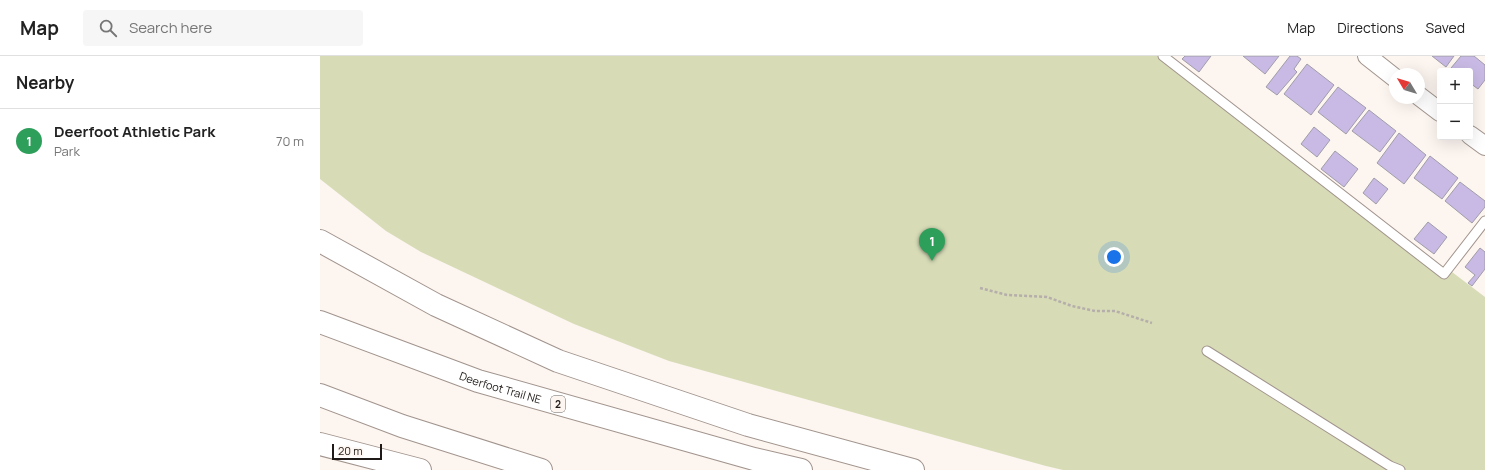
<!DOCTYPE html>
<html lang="en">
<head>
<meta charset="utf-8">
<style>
  body { margin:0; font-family:Manrope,sans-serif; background:#f6f6f6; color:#222 }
  .controls { position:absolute; right:12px; top:12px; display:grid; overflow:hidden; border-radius:4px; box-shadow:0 4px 16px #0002 }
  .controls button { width:36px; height:36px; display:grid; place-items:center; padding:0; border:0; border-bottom:1px solid #e0e0e0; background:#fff; color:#222; font:20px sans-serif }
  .compass { position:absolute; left:1069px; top:12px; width:36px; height:36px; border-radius:50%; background:#fff; box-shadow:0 4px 16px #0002; rotate:308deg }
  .scale { position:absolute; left:12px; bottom:10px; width:50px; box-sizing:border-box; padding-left:4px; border:2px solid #1f1a17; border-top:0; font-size:11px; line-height:14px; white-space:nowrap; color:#1f1a17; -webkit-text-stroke:3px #fdf5f0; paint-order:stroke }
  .you { position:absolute; left:794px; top:201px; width:14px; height:14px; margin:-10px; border:3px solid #fff; border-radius:50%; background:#1a73e8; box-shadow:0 0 0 6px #1a73e833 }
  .badge { display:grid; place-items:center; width:26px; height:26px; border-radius:50%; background:#7c3aed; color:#fff; font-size:13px; font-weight:700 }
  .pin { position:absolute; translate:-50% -33px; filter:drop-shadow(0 1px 2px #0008) }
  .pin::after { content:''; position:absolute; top:21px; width:14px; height:12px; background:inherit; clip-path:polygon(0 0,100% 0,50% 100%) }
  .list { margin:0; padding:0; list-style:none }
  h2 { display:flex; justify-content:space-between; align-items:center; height:52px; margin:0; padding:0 16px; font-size:17px }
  h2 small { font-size:13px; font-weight:400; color:#767676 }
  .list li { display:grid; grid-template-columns:26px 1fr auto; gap:12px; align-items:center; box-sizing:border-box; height:64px; padding:0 16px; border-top:1px solid #e0e0e0 }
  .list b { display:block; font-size:15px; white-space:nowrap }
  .list p { margin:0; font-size:13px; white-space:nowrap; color:#767676 }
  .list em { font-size:13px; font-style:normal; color:#767676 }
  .icon { flex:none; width:22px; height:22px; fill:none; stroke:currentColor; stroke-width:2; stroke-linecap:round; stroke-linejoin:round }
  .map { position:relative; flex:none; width:1165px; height:414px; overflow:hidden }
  header { display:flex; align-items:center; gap:24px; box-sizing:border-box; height:56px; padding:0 20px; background:#fff; border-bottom:1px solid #e0e0e0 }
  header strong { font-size:19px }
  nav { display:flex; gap:22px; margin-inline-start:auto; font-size:14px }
  .search { width:280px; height:36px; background:#f6f6f6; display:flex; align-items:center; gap:10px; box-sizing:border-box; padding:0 14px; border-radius:4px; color:#767676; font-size:15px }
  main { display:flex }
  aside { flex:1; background:#fff }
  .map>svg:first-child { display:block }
  .green { fill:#d7dcb7 }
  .building { fill:#c8bae4; stroke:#a09da9 }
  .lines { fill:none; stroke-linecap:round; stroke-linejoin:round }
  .lane-casing { stroke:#a1948d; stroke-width:11 }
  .street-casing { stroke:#a1948d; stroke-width:20 }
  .highway-casing { stroke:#a1948d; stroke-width:24 }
  .path { stroke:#b5aeaa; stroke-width:2.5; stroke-dasharray:3 2; stroke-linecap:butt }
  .lane { stroke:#fff; stroke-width:9 }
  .street { stroke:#fff; stroke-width:18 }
  .highway { stroke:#fff; stroke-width:22 }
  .labels { text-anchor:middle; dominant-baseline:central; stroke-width:3; stroke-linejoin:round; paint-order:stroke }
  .shield { fill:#fdf5f0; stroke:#625c58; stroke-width:1 }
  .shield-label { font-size:10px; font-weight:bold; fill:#1f1a17 }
  .street-label { font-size:11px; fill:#1f1a17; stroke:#fdf5f0 }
</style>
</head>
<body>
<header>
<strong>Map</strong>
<div class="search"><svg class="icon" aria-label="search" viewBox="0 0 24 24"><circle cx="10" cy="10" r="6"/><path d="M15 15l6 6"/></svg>Search here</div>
<nav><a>Map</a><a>Directions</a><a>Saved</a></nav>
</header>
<main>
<aside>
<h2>Nearby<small></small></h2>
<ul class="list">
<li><span class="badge" style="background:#2e9e5b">1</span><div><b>Deerfoot Athletic Park</b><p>Park</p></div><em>70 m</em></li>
</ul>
</aside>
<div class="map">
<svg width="1165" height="414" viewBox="0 0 1165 414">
  <rect width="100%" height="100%" fill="#fdf5f0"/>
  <path class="green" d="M 0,0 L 843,0 L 1124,218 L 1128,213 L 1165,241 L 1165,414 L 743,414 L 726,410 L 349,305 L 318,293 L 254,268 L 101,196 L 66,175 L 0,123 Z"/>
  <path class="building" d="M 865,0 L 891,0 L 879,16 L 862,3 Z
    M 923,0 L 959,0 L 945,18 Z
    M 970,0 L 977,0 L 981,3 L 974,13 L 977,16 L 957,39 L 946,31 Z
    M 1112,0 L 1134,0 L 1126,11 Z
    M 1141,0 L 1154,0 L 1165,9 L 1165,24 L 1158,33 L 1150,27 L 1150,15 L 1135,15 L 1131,12 Z
    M 987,8 L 1014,29 L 991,59 L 964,38 Z
    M 1018,31 L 1046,52 L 1026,78 L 998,56 Z
    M 1049,54 L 1076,75 L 1060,96 L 1032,75 Z
    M 994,71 L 1010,84 L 997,101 L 981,88 Z
    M 1079,77 L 1106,99 L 1084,128 L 1057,107 Z
    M 1015,95 L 1038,113 L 1024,131 L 1001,113 Z
    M 1110,100 L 1138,122 L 1122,143 L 1094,122 Z
    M 1054,122 L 1068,133 L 1056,148 L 1043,137 Z
    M 1140,126 L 1165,145 L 1165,151 L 1152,167 L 1125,145 Z
    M 1108,166 L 1127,181 L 1114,198 L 1094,183 Z
    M 1160,192 L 1165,196 L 1165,213 L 1152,230 L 1148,227 L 1155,219 L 1145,211 Z"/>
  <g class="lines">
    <defs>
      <path id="lane" d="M 843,0 L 1124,218 L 1165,165
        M 887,295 L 1070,410 L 1080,414"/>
      <path id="street" d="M 1047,0 L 1075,22
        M 1099,40 L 1120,56
        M 1150,79 L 1165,90"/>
      <g id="highway">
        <path d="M 0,185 L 116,249 L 238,305 L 428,369 L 593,414"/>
        <path id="s1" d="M 0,266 L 158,325 L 434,403 L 481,414"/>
        <path d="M 0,339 L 82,370 L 221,414"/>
        <path d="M 0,388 L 100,414"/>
      </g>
    </defs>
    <use href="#lane" class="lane-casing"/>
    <use href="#street" class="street-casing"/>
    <use href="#highway" class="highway-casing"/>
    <path class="path" d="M 660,232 L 687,239 L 727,241 L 752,250 L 775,255 L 795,255 L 832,267"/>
    <use href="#lane" class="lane"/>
    <use href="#street" class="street"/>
    <use href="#highway" class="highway"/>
  </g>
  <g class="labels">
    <rect class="shield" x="231" y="340" width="14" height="16" rx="3"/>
    <g class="shield-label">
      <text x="238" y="348">2</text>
    </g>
    <g class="street-label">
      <text stroke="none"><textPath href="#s1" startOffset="192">Deerfoot Trail NE</textPath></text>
    </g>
  </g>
</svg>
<div class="controls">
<button>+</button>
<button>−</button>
</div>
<svg class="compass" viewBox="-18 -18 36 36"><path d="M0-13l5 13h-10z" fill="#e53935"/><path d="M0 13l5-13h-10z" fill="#767676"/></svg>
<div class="scale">20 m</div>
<div class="you"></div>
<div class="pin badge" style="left:612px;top:205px;background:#2e9e5b">1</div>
</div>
</main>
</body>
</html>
